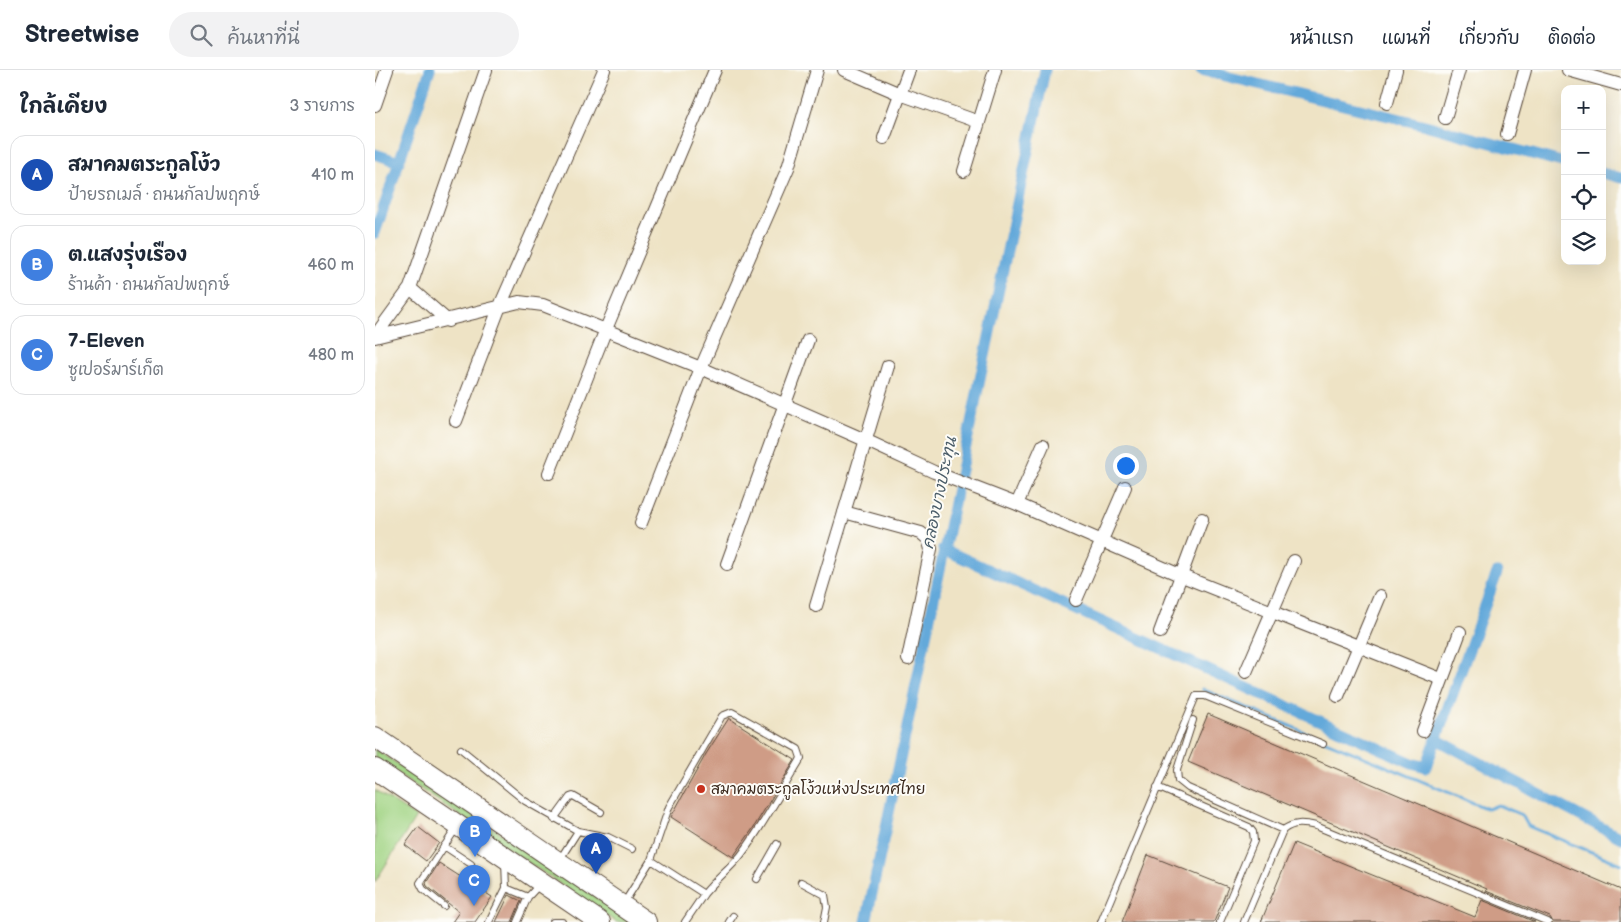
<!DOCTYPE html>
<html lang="th">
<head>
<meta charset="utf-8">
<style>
  body { margin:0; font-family:"Balsamiq Sans","Playpen Sans Thai",sans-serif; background:#f2f2f3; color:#1f2937 }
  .controls { position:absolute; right:15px; top:15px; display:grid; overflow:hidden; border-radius:10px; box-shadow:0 5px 20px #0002 }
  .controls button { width:45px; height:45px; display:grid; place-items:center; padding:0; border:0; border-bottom:1px solid #e0e1e3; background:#fff; color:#1f2937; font:25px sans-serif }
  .you { position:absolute; left:750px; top:395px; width:18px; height:18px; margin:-12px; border:4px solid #fff; border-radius:50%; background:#1a73e8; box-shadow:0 0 0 8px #1a73e833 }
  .badge { display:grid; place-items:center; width:32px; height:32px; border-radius:50%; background:#1a73e8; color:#fff; font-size:16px; font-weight:700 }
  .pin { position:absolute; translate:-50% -41px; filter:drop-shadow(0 1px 2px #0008) }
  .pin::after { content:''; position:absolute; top:26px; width:18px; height:15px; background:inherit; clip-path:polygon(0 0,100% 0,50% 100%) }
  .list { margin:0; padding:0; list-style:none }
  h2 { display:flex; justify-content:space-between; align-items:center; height:65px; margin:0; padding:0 20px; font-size:21px }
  h2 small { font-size:16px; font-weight:400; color:#747a83 }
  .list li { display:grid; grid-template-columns:32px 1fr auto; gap:15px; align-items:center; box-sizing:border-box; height:80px; margin:0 10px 10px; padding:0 10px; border:1px solid #e0e1e3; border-radius:15px }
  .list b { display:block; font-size:19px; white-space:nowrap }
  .list p { margin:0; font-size:16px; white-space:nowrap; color:#747a83 }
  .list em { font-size:16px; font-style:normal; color:#747a83 }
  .icon { flex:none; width:28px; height:28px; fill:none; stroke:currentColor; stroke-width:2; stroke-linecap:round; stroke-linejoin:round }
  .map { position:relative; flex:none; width:1246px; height:852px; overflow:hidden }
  header { display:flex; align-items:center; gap:30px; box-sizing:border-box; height:70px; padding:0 25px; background:#fff; border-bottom:1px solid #e0e1e3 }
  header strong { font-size:24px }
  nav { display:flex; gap:28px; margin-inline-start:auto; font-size:18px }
  .search { width:350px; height:45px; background:#f2f2f3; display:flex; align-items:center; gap:12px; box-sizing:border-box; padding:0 18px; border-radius:28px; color:#747a83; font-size:19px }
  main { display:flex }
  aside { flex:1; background:#fff }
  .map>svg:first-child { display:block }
  .green { fill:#a1d484; stroke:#6e7f51 }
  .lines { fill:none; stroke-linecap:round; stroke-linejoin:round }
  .stream { stroke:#64a9da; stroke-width:3 }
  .canal { stroke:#64a9da; stroke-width:11 }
  .building { fill:#cf9c86 }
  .lane-casing { stroke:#564637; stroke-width:8 }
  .street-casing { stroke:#564637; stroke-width:14 }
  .primary-casing { stroke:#564637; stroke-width:22 }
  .lane { stroke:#fff; stroke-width:6 }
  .street { stroke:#fff; stroke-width:12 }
  .primary { stroke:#fff; stroke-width:20 }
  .poi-dot { fill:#c8321e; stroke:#fdfcf7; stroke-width:2 }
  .labels { text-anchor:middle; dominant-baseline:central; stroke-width:4; stroke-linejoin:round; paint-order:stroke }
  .poi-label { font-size:15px; fill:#3b2a1e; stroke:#fdfcf7; text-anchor:start }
  .water-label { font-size:16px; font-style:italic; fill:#4b5d69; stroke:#fdfcf7 }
</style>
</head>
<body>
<header>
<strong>Streetwise</strong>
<div class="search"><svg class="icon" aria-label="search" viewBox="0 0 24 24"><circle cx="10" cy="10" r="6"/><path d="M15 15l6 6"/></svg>ค้นหาที่นี่</div>
<nav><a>หน้าแรก</a><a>แผนที่</a><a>เกี่ยวกับ</a><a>ติดต่อ</a></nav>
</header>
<main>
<aside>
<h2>ใกล้เคียง<small>3 รายการ</small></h2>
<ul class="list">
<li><span class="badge" style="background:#1a4fb4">A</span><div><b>สมาคมตระกูลโง้ว</b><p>ป้ายรถเมล์ · ถนนกัลปพฤกษ์</p></div><em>410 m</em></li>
<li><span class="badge" style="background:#3f7fe0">B</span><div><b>ต.แสงรุ่งเรือง</b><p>ร้านค้า · ถนนกัลปพฤกษ์</p></div><em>460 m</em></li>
<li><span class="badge" style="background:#3f7fe0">C</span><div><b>7-Eleven</b><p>ซูเปอร์มาร์เก็ต</p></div><em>480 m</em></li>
</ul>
</aside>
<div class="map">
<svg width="1246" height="852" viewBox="0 0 1246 852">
  <rect width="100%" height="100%" fill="#fdfcf7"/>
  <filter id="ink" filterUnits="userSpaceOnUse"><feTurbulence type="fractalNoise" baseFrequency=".02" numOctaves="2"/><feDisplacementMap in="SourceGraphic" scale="10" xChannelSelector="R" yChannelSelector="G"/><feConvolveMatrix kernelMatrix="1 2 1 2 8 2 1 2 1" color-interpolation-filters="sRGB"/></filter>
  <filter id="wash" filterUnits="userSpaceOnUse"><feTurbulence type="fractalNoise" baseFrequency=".0096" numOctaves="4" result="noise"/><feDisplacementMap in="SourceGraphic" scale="20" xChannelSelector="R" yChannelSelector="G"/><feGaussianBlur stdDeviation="1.12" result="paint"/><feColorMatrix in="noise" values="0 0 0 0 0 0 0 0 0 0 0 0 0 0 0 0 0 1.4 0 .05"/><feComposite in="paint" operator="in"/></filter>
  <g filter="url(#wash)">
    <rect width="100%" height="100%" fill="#eee3c5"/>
    <path class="green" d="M 0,679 L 258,852 L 241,852 L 0,688 Z
      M 0,720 L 41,747 L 0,812 Z"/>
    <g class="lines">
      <path class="stream" d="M 827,619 L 1113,739 L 1123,735 L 1147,745 L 1153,756 L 1246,794"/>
      <path class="canal" d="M 826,0 L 1050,55 L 1190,93
        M 0,84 L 24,92
        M 1227,103 L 1246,108
        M 0,163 L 55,0
        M 568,479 L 1037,693 L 1051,697 L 1122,503
        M 1061,669 L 1246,768
        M 491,852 L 670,0"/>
    </g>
    <g id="blocks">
      <path class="building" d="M 833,644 L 1246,820 L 1246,852 L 1178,852 L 1175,847 L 1111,821 L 1112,819 L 813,692 Z
        M 354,648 L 420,690 L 377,760 L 358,787 L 296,747 L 331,684 Z
        M 43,757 L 64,773 L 51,791 L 30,775 Z
        M 919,773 L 1100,847 L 1107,830 L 1160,852 L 886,852 Z
        M 773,785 L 853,817 L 839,852 L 747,852 Z
        M 64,793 L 117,827 L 100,852 L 77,852 L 84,842 L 52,816 L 51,813 Z
        M 134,825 L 146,831 L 137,852 L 121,852 Z"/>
    </g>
  </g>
  <g filter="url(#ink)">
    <use href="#blocks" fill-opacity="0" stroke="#564637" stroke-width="1"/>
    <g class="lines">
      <defs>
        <path id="lane" d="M 818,650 L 802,700 L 803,710 L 813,718 L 908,760
          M 86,679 L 150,731 L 203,761 L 185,789
          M 782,717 L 874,757 L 878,762 L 879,771 L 845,852
          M 179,749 L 195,727 L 198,726 L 226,742
          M 203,761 L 233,767 L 257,779
          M 69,776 L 96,794
          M 382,809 L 402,774
          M 426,812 L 450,825 L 452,837 L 449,852
          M 131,818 L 153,827
          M 249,833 L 276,790 L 329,824 C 340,810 355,799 366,785 C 388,756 405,723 424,692 L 426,688 L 423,679 L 357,642 L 347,646 L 294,737 L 276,790
          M 69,836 L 48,819 L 45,813 L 82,757
          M 114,852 L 131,818 L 130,792
          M 142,852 L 153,827 L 164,815
          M 178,852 L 187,852
          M 310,852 L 329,824
          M 354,852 L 358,846
          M 726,852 L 821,626 L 830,626 L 948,674
          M 869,852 L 908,760 C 919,752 928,753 941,756 L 1173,852"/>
        <path id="street" d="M 469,0 L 525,24 L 604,52
          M 1193,0 L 1246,15
          M 1012,33 L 1021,0
          M 0,35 L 12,0
          M 1070,48 L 1084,0
          M 1132,64 L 1150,0
          M 509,68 L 534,0
          M 589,101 L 620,0
          M 35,218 L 73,251
          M 0,266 L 35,218 L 111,0
          M 0,267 L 144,232 L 168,235 L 326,298 L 490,370 L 559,402 L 642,434 L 807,506 L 1066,609
          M 81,351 L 125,236 L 229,0
          M 174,403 L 231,259 L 340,0
          M 642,434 L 668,375
          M 469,442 L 546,463 L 553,469 L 556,479 L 533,589
          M 266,453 L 326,298 L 413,98 L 442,0
          M 352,494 L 433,270
          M 701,530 L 750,417
          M 441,536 L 513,296
          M 785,562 L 827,449
          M 871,602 L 919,491
          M 963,626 L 1005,526
          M 1048,661 L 1085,562"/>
        <path id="primary" d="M 0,667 L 271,852
          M 0,699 L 225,852"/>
      </defs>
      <use href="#lane" class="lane-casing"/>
      <use href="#street" class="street-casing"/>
      <use href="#primary" class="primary-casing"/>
      <use href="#lane" class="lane"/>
      <use href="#street" class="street"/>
      <use href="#primary" class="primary"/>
    </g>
  </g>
  <circle class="poi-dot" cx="326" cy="719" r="5"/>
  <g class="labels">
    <g class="poi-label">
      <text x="336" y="719">สมาคมตระกูลโง้วแห่งประเทศไทย</text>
    </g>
    <g class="water-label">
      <text transform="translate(565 423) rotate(-78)">คลองบางประทุน</text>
    </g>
  </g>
</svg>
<div class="controls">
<button>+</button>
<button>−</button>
<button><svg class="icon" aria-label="locate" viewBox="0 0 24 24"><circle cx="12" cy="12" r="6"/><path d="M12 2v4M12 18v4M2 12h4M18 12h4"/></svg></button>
<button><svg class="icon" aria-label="layers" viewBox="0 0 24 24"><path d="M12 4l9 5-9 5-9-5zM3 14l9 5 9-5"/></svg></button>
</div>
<div class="you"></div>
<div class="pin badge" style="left:221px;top:804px;background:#1a4fb4">A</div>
<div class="pin badge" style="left:100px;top:787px;background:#3f7fe0">B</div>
<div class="pin badge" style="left:99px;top:836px;background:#3f7fe0">C</div>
</div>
</main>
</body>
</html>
